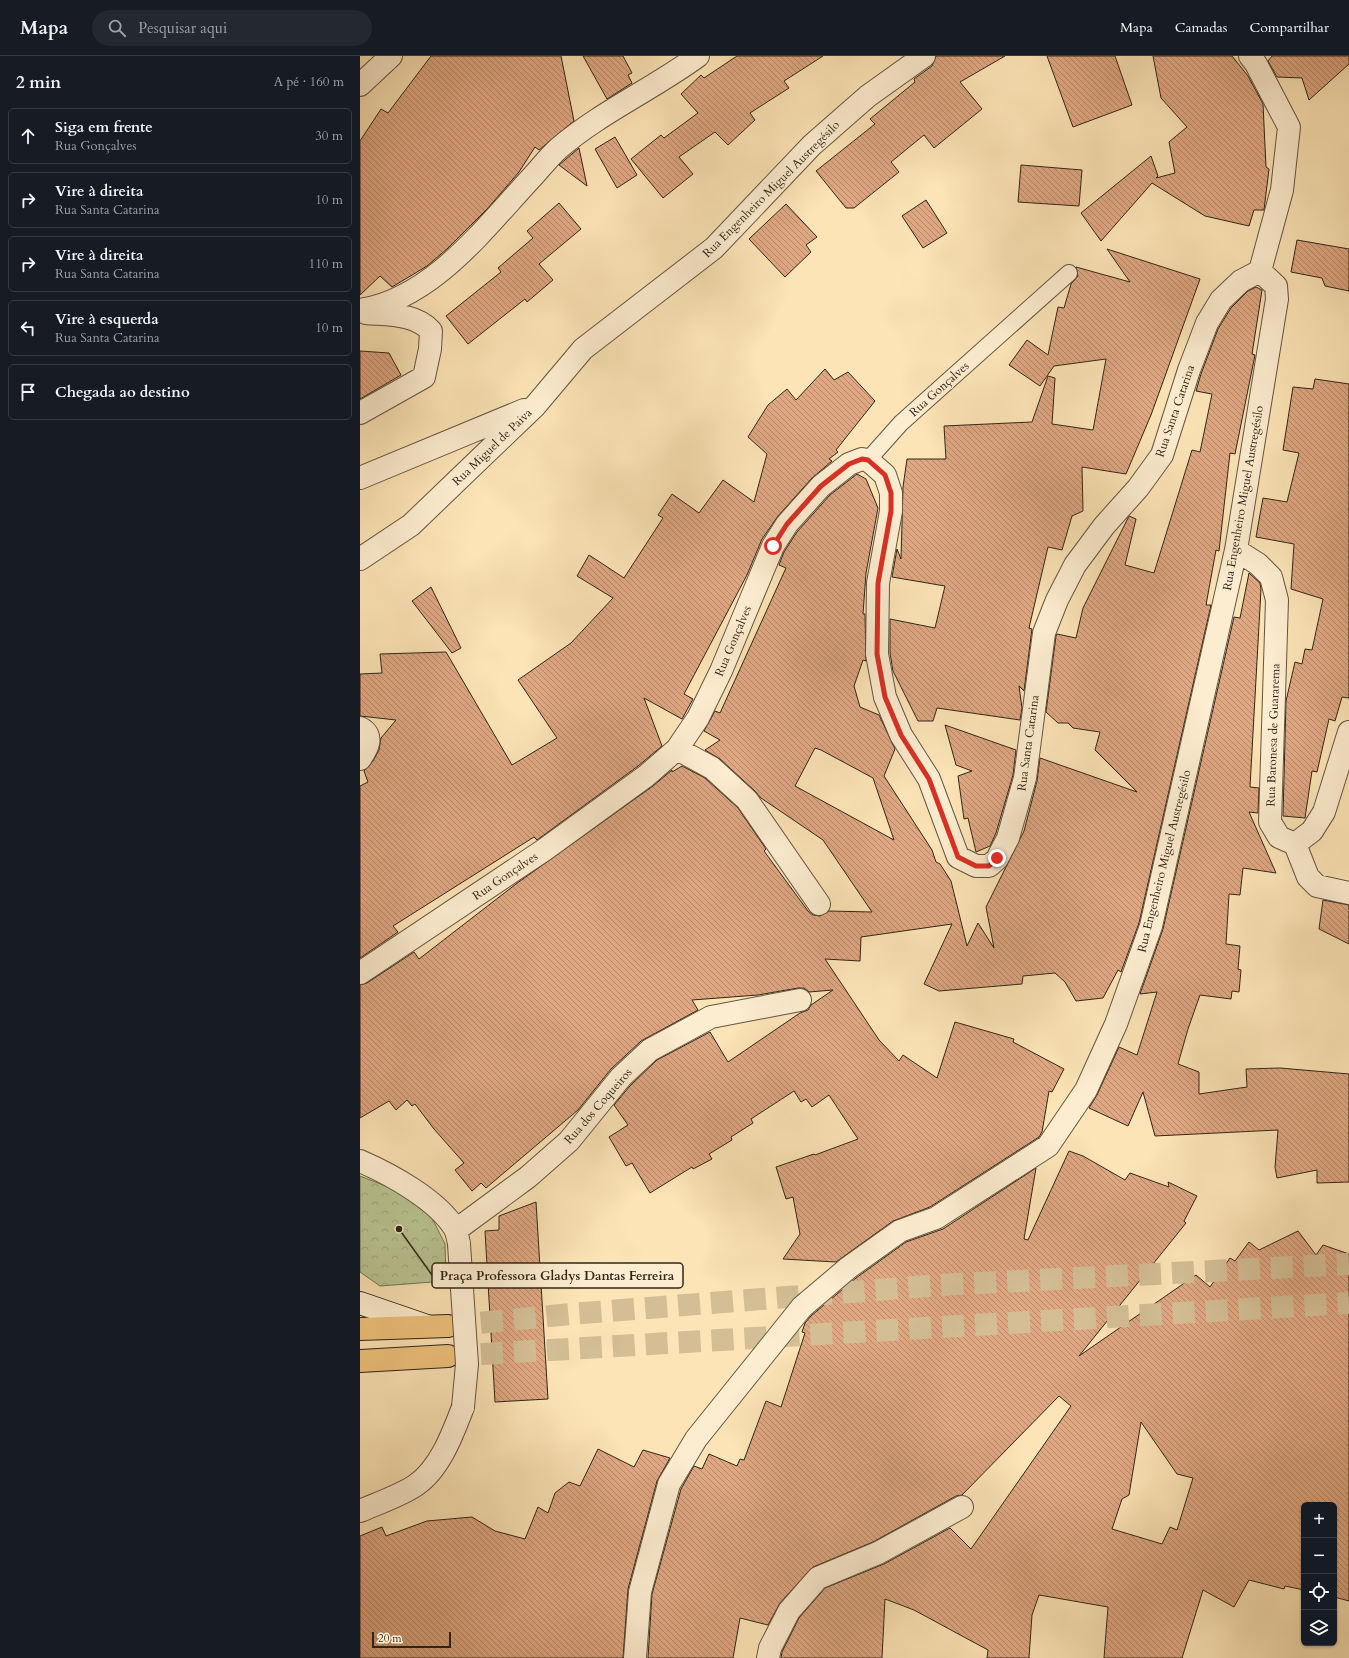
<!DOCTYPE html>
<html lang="pt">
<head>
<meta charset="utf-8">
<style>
  body { margin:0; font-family:Cardo,serif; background:#242831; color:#f1f3f6 }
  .controls { position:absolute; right:12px; bottom:12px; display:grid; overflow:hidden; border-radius:6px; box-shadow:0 1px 3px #0004 }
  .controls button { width:36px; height:36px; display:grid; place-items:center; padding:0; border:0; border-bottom:1px solid #363941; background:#171b24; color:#f1f3f6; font:20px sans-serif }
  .scale { position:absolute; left:12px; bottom:10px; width:79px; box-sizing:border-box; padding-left:4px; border:2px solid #302518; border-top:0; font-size:11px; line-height:14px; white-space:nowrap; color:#302518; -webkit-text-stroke:3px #fdedd0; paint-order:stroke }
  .stop { position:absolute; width:12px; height:12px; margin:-9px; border:3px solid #d93025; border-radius:50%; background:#fff }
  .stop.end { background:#d93025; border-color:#fff; box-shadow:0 1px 4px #0008 }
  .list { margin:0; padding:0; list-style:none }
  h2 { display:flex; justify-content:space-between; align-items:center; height:52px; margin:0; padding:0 16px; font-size:17px }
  h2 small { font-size:13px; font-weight:400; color:#9ea1a6 }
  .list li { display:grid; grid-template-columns:26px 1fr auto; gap:12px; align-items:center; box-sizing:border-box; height:56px; margin:0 8px 8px; padding:0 8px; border:1px solid #363941; border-radius:6px }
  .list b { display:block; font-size:15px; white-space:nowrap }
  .list p { margin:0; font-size:13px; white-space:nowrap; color:#9ea1a6 }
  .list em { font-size:13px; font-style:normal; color:#9ea1a6 }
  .icon { flex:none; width:22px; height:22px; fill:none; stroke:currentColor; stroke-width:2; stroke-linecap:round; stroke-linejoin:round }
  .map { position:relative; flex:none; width:989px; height:1602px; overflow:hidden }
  header { display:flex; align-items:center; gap:24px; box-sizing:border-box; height:56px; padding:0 20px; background:#171b24; border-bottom:1px solid #363941 }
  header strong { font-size:19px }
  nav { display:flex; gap:22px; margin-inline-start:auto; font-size:14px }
  .search { width:280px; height:36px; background:#242831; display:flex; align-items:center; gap:10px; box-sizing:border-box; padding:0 14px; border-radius:22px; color:#9ea1a6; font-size:15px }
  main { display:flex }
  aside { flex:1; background:#171b24 }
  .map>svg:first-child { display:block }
  .park { fill:url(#park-crowns); stroke:#747555 }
  .building { fill:url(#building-back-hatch); stroke:#302518; fill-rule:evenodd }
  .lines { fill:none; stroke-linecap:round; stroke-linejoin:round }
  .primary-tunnel { stroke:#d3be96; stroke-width:22; stroke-dasharray:22 11; stroke-linecap:butt }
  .service-casing { stroke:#635540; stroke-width:18 }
  .minor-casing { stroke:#635540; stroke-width:24 }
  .secondary-casing { stroke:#302518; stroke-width:24 }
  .primary-casing { stroke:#302518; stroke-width:24 }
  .service { stroke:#fdedd0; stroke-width:16 }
  .minor { stroke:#fdedd0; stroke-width:22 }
  .secondary { stroke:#fdedd0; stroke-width:22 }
  .primary { stroke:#eec27b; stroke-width:22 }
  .minor-bridge-casing { stroke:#635540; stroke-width:24; stroke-linecap:butt }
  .minor-bridge { stroke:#fdedd0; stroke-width:22 }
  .route { stroke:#d93025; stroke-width:5 }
  .labels { text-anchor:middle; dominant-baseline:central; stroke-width:3; stroke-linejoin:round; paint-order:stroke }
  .street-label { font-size:12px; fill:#302518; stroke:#fdedd0 }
  .leader { fill:none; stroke:#302518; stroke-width:1.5 }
  .callout-dot { fill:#302518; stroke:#fdedd0; stroke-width:1.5 }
  .callout { fill:#fdedd0; stroke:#302518; stroke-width:1.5 }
  .callout-label { font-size:13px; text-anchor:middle; font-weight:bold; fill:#302518 }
</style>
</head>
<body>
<header>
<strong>Mapa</strong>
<div class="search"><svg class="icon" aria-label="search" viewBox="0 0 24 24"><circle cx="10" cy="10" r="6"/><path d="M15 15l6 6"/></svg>Pesquisar aqui</div>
<nav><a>Mapa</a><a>Camadas</a><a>Compartilhar</a></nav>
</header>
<main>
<aside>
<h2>2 min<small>A pé · 160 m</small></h2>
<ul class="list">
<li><svg class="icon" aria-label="ahead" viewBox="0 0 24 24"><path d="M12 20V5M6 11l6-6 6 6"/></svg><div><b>Siga em frente</b><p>Rua Gonçalves</p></div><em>30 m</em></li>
<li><svg class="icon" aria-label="right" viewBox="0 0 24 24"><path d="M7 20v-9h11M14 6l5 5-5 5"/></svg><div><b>Vire à direita</b><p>Rua Santa Catarina</p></div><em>10 m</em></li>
<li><svg class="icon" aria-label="right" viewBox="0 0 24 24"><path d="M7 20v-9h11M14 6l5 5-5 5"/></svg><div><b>Vire à direita</b><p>Rua Santa Catarina</p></div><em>110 m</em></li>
<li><svg class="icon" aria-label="left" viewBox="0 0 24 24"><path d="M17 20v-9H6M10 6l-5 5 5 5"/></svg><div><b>Vire à esquerda</b><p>Rua Santa Catarina</p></div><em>10 m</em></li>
<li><svg class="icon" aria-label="arrive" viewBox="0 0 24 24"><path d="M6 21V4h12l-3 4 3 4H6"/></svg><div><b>Chegada ao destino</b></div></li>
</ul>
</aside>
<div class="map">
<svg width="989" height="1602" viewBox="0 0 989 1602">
  <defs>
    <pattern id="park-crowns" width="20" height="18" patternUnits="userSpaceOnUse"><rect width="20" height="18" fill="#b9c592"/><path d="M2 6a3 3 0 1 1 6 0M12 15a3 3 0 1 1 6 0" fill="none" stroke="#9fa97d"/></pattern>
    <pattern id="building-back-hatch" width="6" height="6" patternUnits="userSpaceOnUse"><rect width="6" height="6" fill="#dfa782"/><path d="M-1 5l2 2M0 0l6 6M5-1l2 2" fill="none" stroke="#b58869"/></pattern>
  </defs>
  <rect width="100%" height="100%" fill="#fce4b6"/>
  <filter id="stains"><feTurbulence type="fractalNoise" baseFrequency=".005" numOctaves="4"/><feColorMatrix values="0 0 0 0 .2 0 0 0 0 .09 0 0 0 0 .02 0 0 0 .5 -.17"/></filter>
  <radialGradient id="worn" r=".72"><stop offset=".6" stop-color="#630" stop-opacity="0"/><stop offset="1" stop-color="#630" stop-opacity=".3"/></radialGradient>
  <path class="park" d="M 0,1120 L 46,1138 L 70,1158 L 85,1188 L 86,1225 L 20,1230 L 0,1216 Z"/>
  <path class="building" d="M 71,0 L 201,0 L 214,65 L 179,94 L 175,91 L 159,116 L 128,152 L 88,192 L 67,210 L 32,231 L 20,220 L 0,239 L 0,85 L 21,53 L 28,57 Z
    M 223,0 L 263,0 L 272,17 L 268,19 L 272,27 L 247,43 Z
    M 377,0 L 463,0 L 424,25 L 429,32 L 390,57 L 395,64 L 368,89 L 355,76 L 319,101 L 333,118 L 303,142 L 271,103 L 301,79 L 304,82 L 338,57 L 321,38 L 341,19 L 344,22 Z
    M 576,0 L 645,0 L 600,26 L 622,53 L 574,92 L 564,79 L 531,106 L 539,116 L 494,152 L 486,152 L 456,115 L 515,68 L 510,63 L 555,26 L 554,23 L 572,10 Z
    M 687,0 L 755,0 L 772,49 L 713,71 Z
    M 793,0 L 872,0 L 888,20 L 903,48 L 906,111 L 909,113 L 904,154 L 894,154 L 889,170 L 845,160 L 792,127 L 741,185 L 721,157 L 791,100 L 798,120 L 796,122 L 815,117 L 809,86 L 827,71 L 801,42 Z
    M 912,0 L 989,0 L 989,8 L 949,44 L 942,22 L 917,21 L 908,5 Z
    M 255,81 L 277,119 L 257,132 L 235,93 Z
    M 219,92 L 227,130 L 199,109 Z
    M 661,109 L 722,114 L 719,150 L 658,146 Z
    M 566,144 L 587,177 L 563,192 L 542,160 Z
    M 199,147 L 221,173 L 179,208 L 193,224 L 167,246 L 165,243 L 108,288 L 86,260 L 141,216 L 138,212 L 173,182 L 167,175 Z
    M 426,148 L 457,181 L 446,189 L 451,196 L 425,221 L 389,183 Z
    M 937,184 L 989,193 L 989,235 L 965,230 L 962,222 L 931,216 Z
    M 747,193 L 840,223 L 791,359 L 766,418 L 722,411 L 723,455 L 712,460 L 702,494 L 688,491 L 669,572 L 672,573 L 664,635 L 659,630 L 662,652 L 660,664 L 577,652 L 573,665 L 558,665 L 533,615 L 530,597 L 530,563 L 575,572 L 585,530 L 532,521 L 537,493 L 541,503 L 543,431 L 547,403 L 586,403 L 584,370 L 672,366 L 688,320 L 695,322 L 692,368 L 733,374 L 746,303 L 694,310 L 680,330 L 649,309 L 667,284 L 688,299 L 698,251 L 704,252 L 711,228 L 718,220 L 716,211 L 770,226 Z
    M 896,231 L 902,234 L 892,298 L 895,299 L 875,398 L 870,397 L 859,495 L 856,494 L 846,549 L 851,549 L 779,867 L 761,916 L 758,914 L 743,942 L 716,945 L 705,926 L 695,917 L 663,920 L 662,928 L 579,935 L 564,928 L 592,868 L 501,881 L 500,905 L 465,903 L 519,984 L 539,1005 L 543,999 L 577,1022 L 595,966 L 654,983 L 653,986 L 704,1013 L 692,1036 L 689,1035 L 682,1076 L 679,1081 L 570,1151 L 533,1165 L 476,1206 L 423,1203 L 440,1178 L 433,1141 L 426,1143 L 416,1111 L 454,1098 L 455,1099 L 498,1083 L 469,1039 L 452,1051 L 446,1043 L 441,1046 L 434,1035 L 391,1063 L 393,1067 L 371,1081 L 372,1084 L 349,1098 L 352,1103 L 333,1113 L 332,1111 L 290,1137 L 272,1107 L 266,1110 L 249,1081 L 268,1069 L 254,1049 L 270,1030 L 297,1004 L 350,976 L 368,1006 L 440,957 L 448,954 L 451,949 L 473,934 L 449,936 L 444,932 L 438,932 L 398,939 L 332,944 L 338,954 L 281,985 L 251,1013 L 218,1054 L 126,1132 L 121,1127 L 112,1135 L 95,1114 L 104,1107 L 74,1073 L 55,1048 L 52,1050 L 47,1044 L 36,1054 L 29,1045 L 0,1062 L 0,929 L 7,927 L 54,896 L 59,903 L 156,828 L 293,730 L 312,714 L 312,716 L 322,710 L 345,722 L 378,752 L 406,793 L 404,795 L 448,855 L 453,859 L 460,860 L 469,855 L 512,856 L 463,784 L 401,742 L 395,735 L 360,703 L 345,694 L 360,684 L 344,675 L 355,655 L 360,657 L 426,512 L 419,509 L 424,496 L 437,476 L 470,439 L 497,418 L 506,423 L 518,452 L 506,517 L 503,558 L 505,558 L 506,605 L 503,604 L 494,630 L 500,651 L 519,659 L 535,693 L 524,720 L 572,794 L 576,806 L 580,808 L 591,825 L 607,890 L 618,867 L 634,892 L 626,851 L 664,775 L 677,725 L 680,702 L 777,736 L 735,694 L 740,676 L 713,672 L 708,667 L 698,667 L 686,656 L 696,580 L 697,578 L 716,582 L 723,552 L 769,460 L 776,463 L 765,509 L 794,517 L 832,394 L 840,396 L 852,338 L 836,335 L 841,318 L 858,273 L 871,252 L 888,235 ZM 455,692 L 461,694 L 513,722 L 534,784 L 435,730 Z
    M 0,295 L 29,297 L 41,319 L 0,343 Z
    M 465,313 L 474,324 L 488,316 L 515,345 L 476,394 L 478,396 L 469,403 L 472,405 L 452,422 L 418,460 L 402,483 L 387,519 L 324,638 L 333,643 L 322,663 L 284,642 L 302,690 L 278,710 L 177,784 L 174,781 L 33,870 L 38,876 L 0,902 L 0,730 L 8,726 L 4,715 L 13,705 L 19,694 L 21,682 L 36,664 L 0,660 L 0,618 L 22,617 L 20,598 L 86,596 L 152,709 L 197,682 L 158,624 L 211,587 L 253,542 L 217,520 L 229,499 L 264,522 L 303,462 L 298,459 L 312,438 L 339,457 L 363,424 L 394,446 L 407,398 L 388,381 L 408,349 L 427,333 L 436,344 Z
    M 955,323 L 989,328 L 989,642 L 982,641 L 975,665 L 969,663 L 957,716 L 952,715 L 945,762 L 923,760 L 926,645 L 935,606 L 942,608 L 945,593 L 952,594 L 963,543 L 931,533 L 934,488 L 896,481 L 903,442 L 927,446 L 939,397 L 923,394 L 933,331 L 953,333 Z
    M 889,517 L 900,527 L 901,533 L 890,731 L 899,732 L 898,757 L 889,756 L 916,817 L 883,812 L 880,839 L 869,838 L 866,888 L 880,890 L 878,913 L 881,914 L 879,936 L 872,935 L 871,943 L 840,939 L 828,973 L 818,1008 L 839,1016 L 839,1038 L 887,1031 L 886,1013 L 920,1012 L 989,1018 L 989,1126 L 957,1127 L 957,1114 L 917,1122 L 915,1111 L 918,1074 L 795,1080 L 783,1036 L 768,1070 L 729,1052 L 737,1039 L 759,991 L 777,999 L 797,936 L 780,938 L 803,873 L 874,561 L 880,562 Z
    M 71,531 L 101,592 L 92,597 L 52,545 Z
    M 585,669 L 656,694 L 653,719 L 636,777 L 630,790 L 616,796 L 608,762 L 604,763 L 598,720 L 612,715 L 596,709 Z
    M 963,844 L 989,849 L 989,888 L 959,873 Z
    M 709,1095 L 723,1100 L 765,1124 L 770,1117 L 809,1131 L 808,1126 L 837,1140 L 824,1165 L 826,1167 L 719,1300 L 836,1219 L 850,1231 L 870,1202 L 875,1205 L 889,1186 L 899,1194 L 938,1175 L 956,1199 L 963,1189 L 989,1198 L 989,1545 L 974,1541 L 974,1449 L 944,1449 L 944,1534 L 925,1530 L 924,1533 L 889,1524 L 874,1551 L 843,1534 L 822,1602 L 744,1602 L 748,1551 L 679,1539 L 672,1559 L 669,1602 L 627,1602 L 628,1594 L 554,1554 L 525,1543 L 522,1602 L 421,1602 L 422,1596 L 439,1562 L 465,1532 L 524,1508 L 590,1472 L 611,1493 L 711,1350 L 699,1340 L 602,1439 L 596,1440 L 513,1486 L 453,1511 L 420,1547 L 408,1569 L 380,1562 L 373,1602 L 288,1602 L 292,1538 L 321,1433 L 334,1410 L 342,1413 L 349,1398 L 377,1410 L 380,1403 L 384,1404 L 406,1345 L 421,1351 L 445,1277 L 442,1276 L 445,1267 L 451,1260 L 496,1222 L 546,1186 L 583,1173 L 676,1112 L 664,1183 L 668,1184 ZM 781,1366 L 817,1418 L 833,1422 L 817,1474 L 810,1471 L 802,1488 L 752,1473 L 762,1443 L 769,1439 Z
    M 176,1146 L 188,1343 L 135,1346 L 125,1175 L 139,1174 L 139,1160 Z
    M 238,1393 L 274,1411 L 283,1394 L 310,1402 L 297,1425 L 268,1533 L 263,1602 L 0,1602 L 0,1480 L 22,1471 L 26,1480 L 67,1465 L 112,1461 L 135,1475 L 165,1483 L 178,1451 L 188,1457 L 195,1437 L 209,1426 L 220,1430 Z"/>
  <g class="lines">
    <path class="primary-tunnel" d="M 88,1270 L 211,1258 L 580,1229 L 989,1208
      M 88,1300 L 989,1247"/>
    <defs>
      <path id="service" d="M 508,404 L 541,367 L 709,217"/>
      <path id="minor" d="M 0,29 L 31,0
        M 0,254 C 73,243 126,170 174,119 C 182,110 190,100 199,92 C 241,56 293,33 338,0
        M 0,357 L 64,321 L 70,293 L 71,275 C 55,257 27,259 6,257
        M 0,422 L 164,354
        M 876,494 L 898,508 L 911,521 L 917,544 L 910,766 L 919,781 L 935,788 L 948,821 L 957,830 L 989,837
        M 0,503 L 51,469 L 175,350 L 223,293 L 354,192 L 452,89 L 508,40 L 564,0
        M 0,672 C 15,679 7,693 0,703
        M 317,693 L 352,712 L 387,744 L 459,848
        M 935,788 L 952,775 L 964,756 L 989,676
        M 0,917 L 184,794 L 286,720 L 317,693 L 338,662 L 361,615 L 413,490 L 427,468 L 461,430 L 489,408 L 502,403 L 508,404 L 525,419 L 531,437 L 531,455 L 518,527 L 517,598 L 525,641 L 541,679 L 569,723 L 598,801 L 616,810 L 629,810 L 637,803 L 648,782 L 665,722 L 684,577 L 697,544 L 715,509 L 744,470 L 778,432 L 802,399 L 829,314 L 847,267 L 861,244 L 881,225 L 900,215
        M 0,1105 C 30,1118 78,1144 95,1173 C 97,1177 98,1183 99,1188
        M 96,1174 L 168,1121 L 209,1085 L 261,1021 L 290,994 L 351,961 L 440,944
        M 0,1455 C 16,1448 42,1439 56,1429 C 80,1413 93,1377 103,1351
        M 275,1602 L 280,1536 L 309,1428 L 336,1383 L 442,1251 L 488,1212 L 540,1175 L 576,1162 L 688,1090 L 726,1034 L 756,968 L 791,870 L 876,494 L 917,243 L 916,230 L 900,215 L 922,134 L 929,71 L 896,8 L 890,0
        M 408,1602 L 410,1592 L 429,1555 L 458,1522 L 518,1497 L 602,1451"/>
      <path id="secondary" d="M 0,1247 L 67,1270"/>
      <path id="primary" d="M 0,1273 L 88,1270
        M 0,1305 L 88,1300"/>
    </defs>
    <use href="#service" class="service-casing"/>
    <use href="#minor" class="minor-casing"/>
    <use href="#secondary" class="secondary-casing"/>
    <use href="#primary" class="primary-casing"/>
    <use href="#service" class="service"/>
    <use href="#minor" class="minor"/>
    <use href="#secondary" class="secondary"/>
    <use href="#primary" class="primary"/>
    <defs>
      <path id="minor-bridge" d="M 99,1188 L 107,1308 L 103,1351"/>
    </defs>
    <use href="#minor-bridge" class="minor-bridge-casing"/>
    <use href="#minor-bridge" class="minor-bridge"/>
  </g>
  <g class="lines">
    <path class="route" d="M 413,490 L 427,468 L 461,430 L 489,408 L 502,403 L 508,404 L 525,419 L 531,437 L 531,455 L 518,527 L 517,598 L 525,641 L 541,679 L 569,723 L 598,801 L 616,810 L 629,810 L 637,802"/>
  </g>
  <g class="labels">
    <g class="street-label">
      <text transform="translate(411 133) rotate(-45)">Rua Engenheiro Miguel Austregésilo</text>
      <text transform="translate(579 333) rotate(-42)">Rua Gonçalves</text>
      <text transform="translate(815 355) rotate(-71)">Rua Santa Catarina</text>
      <text transform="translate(132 391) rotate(-44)">Rua Miguel de Paiva</text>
      <text transform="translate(883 442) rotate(-80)">Rua Engenheiro Miguel Austregésilo</text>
      <text transform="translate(373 585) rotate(-67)">Rua Gonçalves</text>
      <text transform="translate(913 679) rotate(-88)">Rua Baronesa de Guararema</text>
      <text transform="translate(668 687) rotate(-82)">Rua Santa Catarina</text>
      <text transform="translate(804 805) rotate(-76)">Rua Engenheiro Miguel Austregésilo</text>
      <text transform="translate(145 820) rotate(-34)">Rua Gonçalves</text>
      <text transform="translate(238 1050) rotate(-49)">Rua dos Coqueiros</text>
    </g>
  </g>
  <path class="leader" d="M39 1173L72 1219"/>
  <circle class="callout-dot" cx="39" cy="1173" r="4"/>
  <rect class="callout" x="72" y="1207" width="251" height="25" rx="4"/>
  <g class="callout-label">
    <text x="197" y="1224">Praça Professora Gladys Dantas Ferreira</text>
  </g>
  <rect width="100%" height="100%" filter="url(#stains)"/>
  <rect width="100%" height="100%" fill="url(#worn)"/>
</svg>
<div class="controls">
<button>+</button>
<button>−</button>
<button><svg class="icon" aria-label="locate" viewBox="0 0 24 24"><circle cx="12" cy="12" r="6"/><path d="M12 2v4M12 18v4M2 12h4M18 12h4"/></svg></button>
<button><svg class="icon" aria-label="layers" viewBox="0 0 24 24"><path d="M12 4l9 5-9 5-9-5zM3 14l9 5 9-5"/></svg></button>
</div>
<div class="scale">20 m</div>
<div class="stop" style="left:413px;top:490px"></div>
<div class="stop end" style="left:637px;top:802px"></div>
</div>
</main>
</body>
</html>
